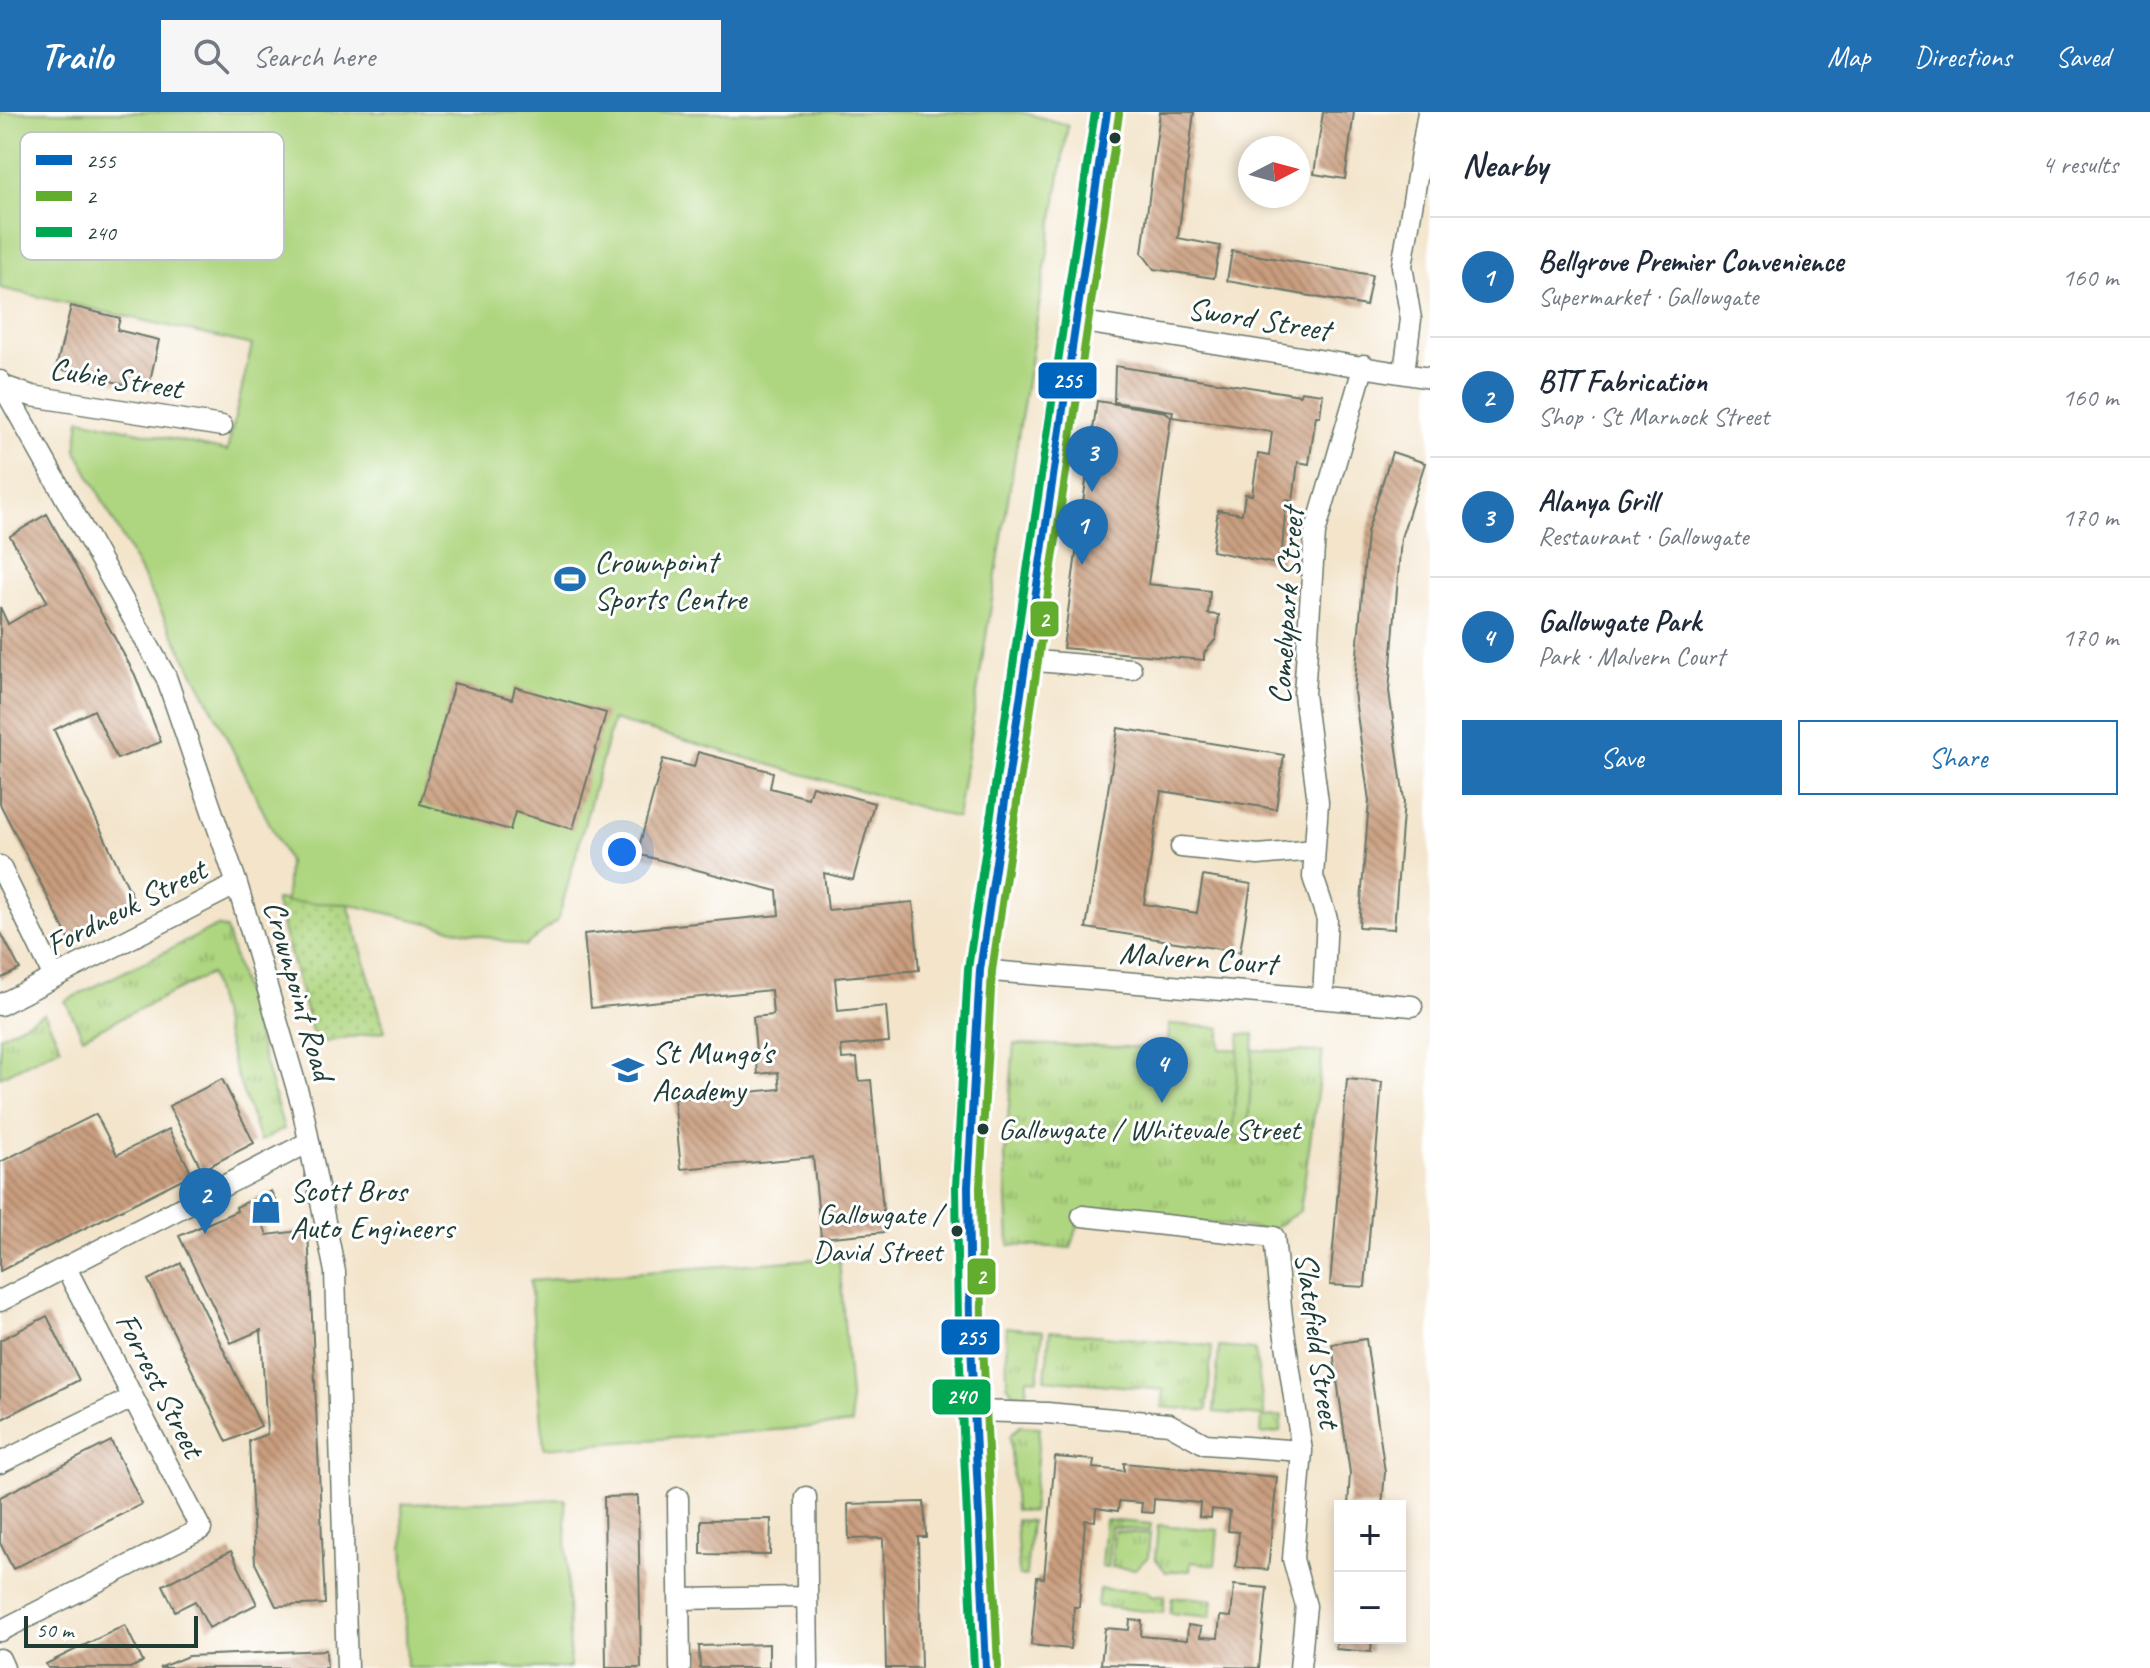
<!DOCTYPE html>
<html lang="en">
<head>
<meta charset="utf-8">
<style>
  body { margin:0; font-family:Caveat,sans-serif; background:#f6f6f7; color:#1f2937 }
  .controls { position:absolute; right:24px; bottom:24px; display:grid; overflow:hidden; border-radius:0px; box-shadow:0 4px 12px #0003 }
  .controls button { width:72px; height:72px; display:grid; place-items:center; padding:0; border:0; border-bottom:2px solid #e0e1e3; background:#fff; color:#1f2937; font:40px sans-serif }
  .compass { position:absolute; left:1238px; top:24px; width:72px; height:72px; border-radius:50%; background:#fff; box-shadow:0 4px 12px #0003; rotate:84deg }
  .scale { position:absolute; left:24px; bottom:20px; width:174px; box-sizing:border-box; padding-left:8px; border:4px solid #1f3d34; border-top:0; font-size:22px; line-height:28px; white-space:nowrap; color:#1f3d34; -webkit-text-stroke:6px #fff; paint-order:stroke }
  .you { position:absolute; left:622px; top:740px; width:28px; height:28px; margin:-20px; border:6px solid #fff; border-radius:50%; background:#1a73e8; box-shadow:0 0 0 12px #1a73e833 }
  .badge { display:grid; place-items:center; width:52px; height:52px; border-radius:50%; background:#1f6fb2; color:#fff; font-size:26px; font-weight:700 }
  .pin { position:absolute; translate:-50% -66px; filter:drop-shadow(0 2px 4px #0008) }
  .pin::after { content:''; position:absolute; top:42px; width:28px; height:24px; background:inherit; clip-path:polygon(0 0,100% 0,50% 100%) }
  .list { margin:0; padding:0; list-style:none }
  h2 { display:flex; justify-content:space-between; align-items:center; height:104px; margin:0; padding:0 32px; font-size:34px }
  h2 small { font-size:26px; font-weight:400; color:#747a83 }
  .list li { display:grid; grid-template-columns:52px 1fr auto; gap:24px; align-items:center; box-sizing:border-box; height:120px; padding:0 32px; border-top:2px solid #e0e1e3 }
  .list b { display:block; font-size:30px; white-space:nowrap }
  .list p { margin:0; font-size:26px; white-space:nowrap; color:#747a83 }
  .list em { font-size:26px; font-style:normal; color:#747a83 }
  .actions { display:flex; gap:16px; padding:24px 32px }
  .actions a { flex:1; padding:18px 0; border:2px solid #1f6fb2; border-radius:0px; text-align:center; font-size:28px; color:#1f6fb2 }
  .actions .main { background:#1f6fb2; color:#fff }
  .icon { flex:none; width:44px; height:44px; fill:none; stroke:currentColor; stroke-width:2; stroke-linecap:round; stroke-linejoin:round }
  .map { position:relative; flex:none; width:1430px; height:1556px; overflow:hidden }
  header { display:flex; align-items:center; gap:48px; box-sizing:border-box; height:112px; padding:0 40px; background:#1f6fb2; color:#fff }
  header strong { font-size:38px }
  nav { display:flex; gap:44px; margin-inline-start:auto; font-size:28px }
  .search { width:560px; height:72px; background:#f6f6f7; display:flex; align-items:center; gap:20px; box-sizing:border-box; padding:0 28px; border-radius:0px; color:#747a83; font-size:30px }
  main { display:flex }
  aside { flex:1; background:#fff }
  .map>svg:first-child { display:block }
  .grass { fill:url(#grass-tufts); stroke:#66895a; stroke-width:2 }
  .garden { fill:url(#garden-dots); stroke:#66895a; stroke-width:2 }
  .pitch { fill:#aed57f; stroke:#66895a; stroke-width:2 }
  .building { fill:url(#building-back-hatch) }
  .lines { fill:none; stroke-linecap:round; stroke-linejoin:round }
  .street-casing { stroke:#697768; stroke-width:23 }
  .primary-casing { stroke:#697768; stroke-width:35 }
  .street { stroke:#fff; stroke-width:20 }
  .primary { stroke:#fcba8e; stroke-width:32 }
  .bus-1-casing { stroke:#fff; stroke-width:14 }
  .bus-2-casing { stroke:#fff; stroke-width:14 }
  .bus-3-casing { stroke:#fff; stroke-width:14 }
  .bus-1 { stroke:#0065bd; stroke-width:8 }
  .bus-2 { stroke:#62ad2e; stroke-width:8 }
  .bus-3 { stroke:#00a651; stroke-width:8 }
  .bus-dot { fill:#1f3d34; stroke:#fff; stroke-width:3 }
  .labels { text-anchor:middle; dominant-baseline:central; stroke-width:6; stroke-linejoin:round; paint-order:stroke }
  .bus-label { font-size:30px; fill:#1f3d34; stroke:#fff; text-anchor:start }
  .street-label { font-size:32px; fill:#1f3d34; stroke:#fff }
  .poi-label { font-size:32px; fill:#1f3d34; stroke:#fff; text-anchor:start }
  .key { fill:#fff; stroke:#bcc5c2; stroke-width:2 }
  .key-label { font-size:22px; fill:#1f3d34 }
  .line-badge { stroke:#fff; stroke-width:3 }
  .badge-label { font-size:22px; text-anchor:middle; font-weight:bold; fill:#fff }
</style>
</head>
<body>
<header>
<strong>Trailo</strong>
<div class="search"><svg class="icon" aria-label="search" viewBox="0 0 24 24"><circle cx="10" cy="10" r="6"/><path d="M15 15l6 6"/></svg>Search here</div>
<nav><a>Map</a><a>Directions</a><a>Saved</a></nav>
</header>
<main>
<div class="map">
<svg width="1430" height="1556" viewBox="0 0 1430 1556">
  <defs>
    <pattern id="grass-tufts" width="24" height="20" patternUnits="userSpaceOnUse" patternTransform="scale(2)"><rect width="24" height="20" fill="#aed57f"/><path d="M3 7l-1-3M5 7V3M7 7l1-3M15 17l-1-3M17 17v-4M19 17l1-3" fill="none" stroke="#8dae69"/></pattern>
    <pattern id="garden-dots" width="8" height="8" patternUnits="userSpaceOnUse" patternTransform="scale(2)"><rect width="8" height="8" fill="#aed57f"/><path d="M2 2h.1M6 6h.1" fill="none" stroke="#8dae69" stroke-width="1.8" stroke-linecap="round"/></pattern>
    <pattern id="building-back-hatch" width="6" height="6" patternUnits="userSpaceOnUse" patternTransform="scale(2)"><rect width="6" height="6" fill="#c99d7e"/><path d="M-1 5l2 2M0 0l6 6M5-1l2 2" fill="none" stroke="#a38168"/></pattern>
  </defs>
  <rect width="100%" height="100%" fill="#fff"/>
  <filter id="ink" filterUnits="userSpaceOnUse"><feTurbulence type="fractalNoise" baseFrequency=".0125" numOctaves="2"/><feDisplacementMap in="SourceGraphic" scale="16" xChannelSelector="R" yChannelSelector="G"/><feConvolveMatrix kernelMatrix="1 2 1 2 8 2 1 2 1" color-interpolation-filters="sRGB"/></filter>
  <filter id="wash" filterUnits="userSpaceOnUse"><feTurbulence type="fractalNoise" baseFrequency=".006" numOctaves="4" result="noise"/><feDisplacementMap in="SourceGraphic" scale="32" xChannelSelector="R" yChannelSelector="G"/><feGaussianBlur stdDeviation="1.8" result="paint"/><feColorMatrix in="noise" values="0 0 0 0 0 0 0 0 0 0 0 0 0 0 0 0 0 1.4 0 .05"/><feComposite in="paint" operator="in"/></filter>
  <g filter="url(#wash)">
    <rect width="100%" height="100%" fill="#f3e4ca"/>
    <path class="grass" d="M 217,814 L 226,817 L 284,1017 L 260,1029 L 233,952 L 210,862 L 83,925 L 65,889 Z
      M 44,901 L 61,935 L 0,965 L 0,924 Z
      M 1169,912 L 1220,916 L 1220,937 L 1323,940 L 1300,1099 L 1271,1118 L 1083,1098 L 1071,1136 L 1009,1133 L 1005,1042 L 1014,932 L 1168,936 Z
      M 1006,1215 L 1043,1219 L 1038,1267 L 1027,1266 L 1026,1283 L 1013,1281 L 1007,1273 Z
      M 1050,1219 L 1212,1234 L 1207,1299 L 1162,1295 L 1164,1278 L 1045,1267 Z
      M 1219,1235 L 1255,1238 L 1265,1306 L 1282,1304 L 1280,1320 L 1261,1322 L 1262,1304 L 1214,1300 Z
      M 1020,1314 L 1040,1315 L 1032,1400 L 1015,1398 L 1010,1324 Z
      M 1016,1408 L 1031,1409 L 1026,1464 L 1019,1464 Z
      M 1105,1408 L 1151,1412 L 1150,1419 L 1111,1415 L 1107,1455 L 1101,1454 Z
      M 1158,1413 L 1218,1418 L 1215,1453 L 1191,1450 L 1190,1458 L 1166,1460 L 1155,1446 Z
      M 1114,1419 L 1150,1422 L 1148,1445 L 1135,1457 L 1111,1455 Z
      M 1099,1477 L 1146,1479 L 1152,1485 L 1165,1483 L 1163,1501 L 1097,1494 Z
      M 1184,1485 L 1213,1488 L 1211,1505 L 1170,1501 L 1172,1486 Z"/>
    <path class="garden" d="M 275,788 L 348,792 L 385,919 L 325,930 L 312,920 Z"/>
    <path class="pitch" d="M 0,0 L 1021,0 L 1068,13 L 957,706 L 613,608 L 558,808 L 525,834 L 348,792 L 286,790 L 288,749 L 211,594 L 76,338 L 80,307 L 227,339 L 252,233 L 0,176 Z
      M 1240,922 L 1254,923 L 1247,1026 L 1232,1025 Z
      M 839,1145 L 852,1312 L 544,1336 L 530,1169 Z
      M 565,1387 L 570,1556 L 407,1556 L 402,1392 Z"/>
    <g id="blocks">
      <path class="building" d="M 1160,0 L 1194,0 L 1178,126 L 1220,134 L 1214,166 L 1154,157 L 1142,141 Z
        M 1323,0 L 1354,0 L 1345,67 L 1314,62 Z
        M 1232,139 L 1372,163 L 1366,194 L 1227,169 Z
        M 71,194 L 120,206 L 117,218 L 159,228 L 148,278 L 56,256 Z
        M 1115,254 L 1300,283 L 1301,279 L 1323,282 L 1320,304 L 1316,304 L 1309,352 L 1298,350 L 1293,389 L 1286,388 L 1281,453 L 1212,439 L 1218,398 L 1242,402 L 1245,382 L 1252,383 L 1258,342 L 1269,344 L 1272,320 L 1172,305 L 1173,299 L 1114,290 Z
        M 1097,289 L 1166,300 L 1171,305 L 1148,472 L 1210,479 L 1208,502 L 1219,503 L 1216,527 L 1204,541 L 1204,548 L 1063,536 Z
        M 1392,340 L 1425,351 L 1401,426 L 1389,579 L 1404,688 L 1394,817 L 1359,815 L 1369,689 L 1354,580 L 1367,420 Z
        M 47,402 L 135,563 L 161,630 L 117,647 L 94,598 L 54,618 L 136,792 L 69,827 L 0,692 L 0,495 L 8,512 L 47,489 L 10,424 Z
        M 454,571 L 512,587 L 515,575 L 606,601 L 573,717 L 515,700 L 510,718 L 420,692 Z
        M 1118,616 L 1284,643 L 1276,697 L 1161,679 L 1144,792 L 1197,801 L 1203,764 L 1251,772 L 1240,840 L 1086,816 Z
        M 698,640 L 773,660 L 770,676 L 808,686 L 812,674 L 874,691 L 853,768 L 824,761 L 828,798 L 913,790 L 919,858 L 835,866 L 838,899 L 886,894 L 889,930 L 841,934 L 842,947 L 857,946 L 859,969 L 871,968 L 885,1120 L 821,1126 L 813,1045 L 681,1057 L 674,987 L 780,977 L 778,960 L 758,962 L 753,905 L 773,903 L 771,878 L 591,896 L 584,822 L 779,803 L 777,779 L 637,742 L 663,647 L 694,655 Z
        M 0,819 L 20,857 L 0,867 Z
        M 222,967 L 254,1031 L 202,1058 L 169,994 Z
        M 1347,967 L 1382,970 L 1365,1175 L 1330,1173 Z
        M 96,1002 L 117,1043 L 169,1017 L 192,1062 L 0,1159 L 0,1050 Z
        M 271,1079 L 281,1100 L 262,1109 L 267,1123 L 308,1118 L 325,1492 L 276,1494 L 255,1451 L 249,1329 L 267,1322 L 261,1218 L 231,1231 L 179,1124 L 237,1099 L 236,1095 Z
        M 181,1151 L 261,1314 L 227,1330 L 148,1168 Z
        M 47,1204 L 79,1268 L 0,1308 L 0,1228 Z
        M 1366,1227 L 1385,1360 L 1382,1394 L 1348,1394 L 1350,1361 L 1332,1232 Z
        M 111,1329 L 142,1392 L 13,1457 L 0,1431 L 0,1385 Z
        M 1055,1345 L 1094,1348 L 1093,1356 L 1124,1359 L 1124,1351 L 1277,1365 L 1268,1458 L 1236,1455 L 1239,1420 L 1228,1419 L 1230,1399 L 1212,1397 L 1211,1406 L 1199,1405 L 1200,1391 L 1154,1387 L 1153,1401 L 1141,1400 L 1142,1391 L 1119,1389 L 1118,1399 L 1096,1396 L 1095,1409 L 1085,1408 L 1079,1495 L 1074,1495 L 1070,1537 L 1031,1533 L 1037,1465 L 1044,1466 Z
        M 638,1384 L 641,1556 L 606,1556 L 604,1385 Z
        M 924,1390 L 926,1425 L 918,1425 L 921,1556 L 886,1556 L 883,1426 L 849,1427 L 848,1392 Z
        M 771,1407 L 770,1443 L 701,1442 L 701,1408 Z
        M 231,1439 L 257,1492 L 209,1516 L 195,1489 L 175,1499 L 163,1473 Z
        M 1234,1473 L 1267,1476 L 1259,1556 L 1101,1552 L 1105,1516 L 1129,1518 L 1130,1508 L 1142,1509 L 1141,1524 L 1187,1528 L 1188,1513 L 1201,1515 L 1200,1525 L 1218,1526 L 1220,1504 L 1231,1505 Z
        M 125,1513 L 143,1550 L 130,1556 L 48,1556 L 46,1552 Z
        M 1338,1516 L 1340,1526 L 1372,1526 L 1371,1540 L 1336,1537 Z
        M 769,1532 L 769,1556 L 700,1556 L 699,1534 Z
        M 326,1538 L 327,1556 L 159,1556 L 188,1544 Z"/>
    </g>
  </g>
  <g filter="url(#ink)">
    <use href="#blocks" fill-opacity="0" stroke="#697768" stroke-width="2"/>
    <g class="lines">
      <defs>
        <path id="street" d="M 1077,209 L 1430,266
          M 1404,260 L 1411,207 L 1402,154 L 1428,0
          M 0,269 L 166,565 L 237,772 L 302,994 L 335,1160 L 347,1556
          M 0,273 L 32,284 L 222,314
          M 1025,548 L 1131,557
          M 1181,735 L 1258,743 L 1314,738
          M 0,754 L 54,865
          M 980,858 L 1412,894
          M 1323,886 L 1327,807 L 1313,765 L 1318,690 L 1304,582 L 1315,421 L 1364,253
          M 0,893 L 237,772
          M 1082,1104 L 1274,1125 L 1282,1205 L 1302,1339 L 1293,1447 L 1306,1494 L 1300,1556
          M 0,1189 L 309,1030
          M 974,1299 L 1047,1301 L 1169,1312 L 1205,1332 L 1302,1339
          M 0,1351 L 132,1286
          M 806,1385 L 808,1556
          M 678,1386 L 680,1556
          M 679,1487 L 807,1485
          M 0,1519 L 201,1417 L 66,1156
          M 0,1547 L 4,1556"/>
        <path id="primary" d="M 986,1556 L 970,1209 L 968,1075 L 980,858 L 1107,0"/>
      </defs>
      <use href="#street" class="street-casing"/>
      <use href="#primary" class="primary-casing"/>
      <use href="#street" class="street"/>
      <use href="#primary" class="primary"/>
      <defs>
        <path id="bus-1" d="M 986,1556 L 970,1209 L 968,1075 L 980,858 L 1107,0"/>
        <path id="bus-2" d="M 998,1555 L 982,1209 L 980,1075 L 992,859 L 1119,2"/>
        <path id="bus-3" d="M 974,1556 L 958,1210 L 956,1075 L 968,857 L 1095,0"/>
      </defs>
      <use href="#bus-1" class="bus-1-casing"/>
      <use href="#bus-2" class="bus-2-casing"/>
      <use href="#bus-3" class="bus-3-casing"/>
      <use href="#bus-1" class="bus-1"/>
      <use href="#bus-2" class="bus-2"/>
      <use href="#bus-3" class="bus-3"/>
    </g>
  </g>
  <defs>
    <symbol id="stadium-bare" viewBox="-9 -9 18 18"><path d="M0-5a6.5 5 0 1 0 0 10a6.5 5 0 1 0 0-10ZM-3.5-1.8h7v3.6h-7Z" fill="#1f6fb2" stroke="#fff" stroke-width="2.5" paint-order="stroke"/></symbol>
    <symbol id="school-bare" viewBox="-9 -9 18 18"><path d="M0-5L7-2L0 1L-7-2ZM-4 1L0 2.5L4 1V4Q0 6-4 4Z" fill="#1f6fb2" stroke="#fff" stroke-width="2.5" paint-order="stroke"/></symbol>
    <symbol id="shop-bare" viewBox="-9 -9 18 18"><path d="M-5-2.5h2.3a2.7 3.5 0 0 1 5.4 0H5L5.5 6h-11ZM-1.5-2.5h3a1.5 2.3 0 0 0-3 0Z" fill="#1f6fb2" stroke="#fff" stroke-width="2.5" paint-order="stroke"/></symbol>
  </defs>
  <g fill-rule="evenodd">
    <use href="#stadium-bare" x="548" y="445" width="44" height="44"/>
    <use href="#school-bare" x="606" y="936" width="44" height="44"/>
    <use href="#shop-bare" x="244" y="1074" width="44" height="44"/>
  </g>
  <g class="bus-dot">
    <circle cx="1115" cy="26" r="7"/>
    <circle cx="983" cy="1017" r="7"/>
    <circle cx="957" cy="1119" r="7"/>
  </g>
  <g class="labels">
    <g class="bus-label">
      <text x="998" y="1017">Gallowgate / Whitevale Street</text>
      <text x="942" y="1102" text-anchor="end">Gallowgate /<tspan x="942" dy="37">David Street</tspan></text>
    </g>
    <g class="street-label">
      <text transform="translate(1259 207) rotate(9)">Sword Street</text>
      <text transform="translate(116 266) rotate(9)">Cubie Street</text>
      <text transform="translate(1286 494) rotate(-86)">Comelypark Street</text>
      <text transform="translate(126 795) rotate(-27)">Fordneuk Street</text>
      <text transform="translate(1198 846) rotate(4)">Malvern Court</text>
      <text transform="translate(299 878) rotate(74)">Crownpoint Road</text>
      <text transform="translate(1318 1228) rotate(82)">Slatefield Street</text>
      <text transform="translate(160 1273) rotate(63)">Forrest Street</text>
    </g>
    <g class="poi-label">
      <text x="594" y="449">Crownpoint<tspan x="594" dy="37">Sports Centre</tspan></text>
      <text x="652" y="940">St Mungo's<tspan x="652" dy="37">Academy</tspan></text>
      <text x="290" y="1078">Scott Bros<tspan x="290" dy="37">Auto Engineers</tspan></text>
    </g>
  </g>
  <rect x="20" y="20" width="264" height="128" rx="12" class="key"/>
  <rect x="36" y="43" width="36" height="10" fill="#0065bd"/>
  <rect x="36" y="79" width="36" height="10" fill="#62ad2e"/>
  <rect x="36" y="115" width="36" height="10" fill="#00a651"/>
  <g class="key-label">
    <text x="86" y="56">255</text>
    <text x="86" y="92">2</text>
    <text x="86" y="128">240</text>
  </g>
  <g class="line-badge">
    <rect x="1037" y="249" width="61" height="39" rx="8" fill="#0065bd"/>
    <rect x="1029" y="488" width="31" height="38" rx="8" fill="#62ad2e"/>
    <rect x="966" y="1145" width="31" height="39" rx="8" fill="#62ad2e"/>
    <rect x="940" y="1206" width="61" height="38" rx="8" fill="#0065bd"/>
    <rect x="931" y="1266" width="61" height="38" rx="8" fill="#00a651"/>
  </g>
  <g class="badge-label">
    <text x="1067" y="276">255</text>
    <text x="1044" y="515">2</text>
    <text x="981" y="1172">2</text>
    <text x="971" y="1233">255</text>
    <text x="961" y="1292">240</text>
  </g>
</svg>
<div class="controls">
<button>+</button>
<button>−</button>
</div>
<svg class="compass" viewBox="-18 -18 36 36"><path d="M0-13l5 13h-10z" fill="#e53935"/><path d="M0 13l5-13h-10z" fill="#747a83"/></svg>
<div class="scale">50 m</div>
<div class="you"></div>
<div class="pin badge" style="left:1082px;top:453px">1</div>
<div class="pin badge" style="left:205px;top:1122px">2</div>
<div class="pin badge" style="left:1092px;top:380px">3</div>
<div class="pin badge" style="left:1162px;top:991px">4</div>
</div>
<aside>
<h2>Nearby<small>4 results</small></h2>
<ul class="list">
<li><span class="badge">1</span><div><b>Bellgrove Premier Convenience</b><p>Supermarket · Gallowgate</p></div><em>160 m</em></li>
<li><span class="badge">2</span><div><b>BTT Fabrication</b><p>Shop · St Marnock Street</p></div><em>160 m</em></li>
<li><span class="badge">3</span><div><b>Alanya Grill</b><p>Restaurant · Gallowgate</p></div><em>170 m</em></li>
<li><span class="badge">4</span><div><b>Gallowgate Park</b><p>Park · Malvern Court</p></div><em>170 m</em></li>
</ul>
<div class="actions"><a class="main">Save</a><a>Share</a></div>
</aside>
</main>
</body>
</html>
